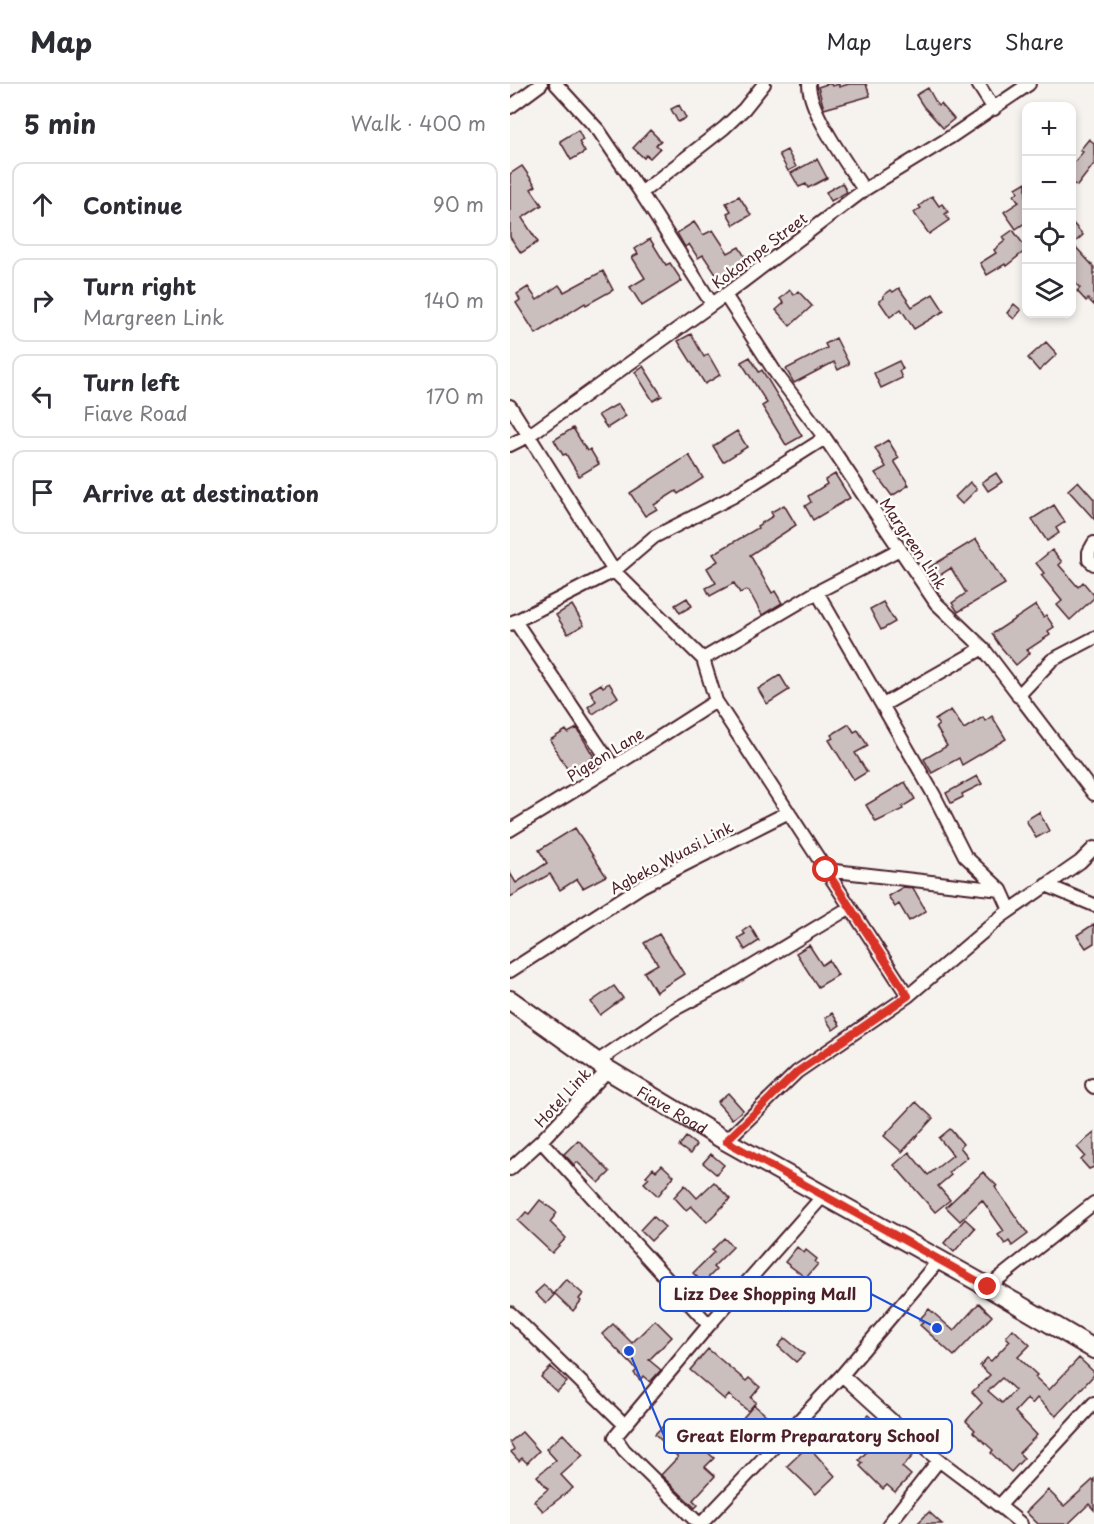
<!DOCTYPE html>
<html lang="en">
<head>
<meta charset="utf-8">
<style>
  body { margin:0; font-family:"Playpen Sans",sans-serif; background:#f7f7f7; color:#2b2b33 }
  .controls { position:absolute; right:18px; top:18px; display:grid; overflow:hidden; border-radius:12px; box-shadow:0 3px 9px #0003 }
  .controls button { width:54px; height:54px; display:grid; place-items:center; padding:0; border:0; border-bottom:2px solid #e1e1e2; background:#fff; color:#2b2b33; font:30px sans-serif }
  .stop { position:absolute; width:18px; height:18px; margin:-14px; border:4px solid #d93025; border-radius:50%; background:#fff }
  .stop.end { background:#d93025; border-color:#fff; box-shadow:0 2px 6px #0008 }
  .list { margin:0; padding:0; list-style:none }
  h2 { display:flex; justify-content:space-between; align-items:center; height:78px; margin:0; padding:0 24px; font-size:26px }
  h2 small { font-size:20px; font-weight:400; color:#7c7c81 }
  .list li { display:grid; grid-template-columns:39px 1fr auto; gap:18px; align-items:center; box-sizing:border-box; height:84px; margin:0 12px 12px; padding:0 12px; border:2px solid #e1e1e2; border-radius:12px }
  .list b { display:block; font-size:22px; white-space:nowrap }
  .list p { margin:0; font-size:20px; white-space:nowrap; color:#7c7c81 }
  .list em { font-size:20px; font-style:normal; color:#7c7c81 }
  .icon { flex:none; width:33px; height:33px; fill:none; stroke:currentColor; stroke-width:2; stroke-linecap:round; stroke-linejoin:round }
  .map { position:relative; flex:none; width:584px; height:1440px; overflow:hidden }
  header { display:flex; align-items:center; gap:36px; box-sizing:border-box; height:84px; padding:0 30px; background:#fff; border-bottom:2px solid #e1e1e2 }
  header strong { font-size:28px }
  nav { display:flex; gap:33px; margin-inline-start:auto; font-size:21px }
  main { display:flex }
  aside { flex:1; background:#fff }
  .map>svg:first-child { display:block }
  .building { fill:#cbbfbe; stroke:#4a1f2b; stroke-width:1.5; fill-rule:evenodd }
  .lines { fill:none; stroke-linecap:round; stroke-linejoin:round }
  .street-casing { stroke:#4a1f2b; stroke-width:16 }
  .secondary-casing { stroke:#4a1f2b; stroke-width:22 }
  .street { stroke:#fdfcf7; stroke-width:12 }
  .secondary { stroke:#fdfcf7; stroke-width:18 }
  .route { stroke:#d93025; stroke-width:8 }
  .labels { text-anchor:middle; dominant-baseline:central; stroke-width:5; stroke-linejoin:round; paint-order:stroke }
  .street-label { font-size:15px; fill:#4a1f2b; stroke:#fdfcf7 }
  .leader { fill:none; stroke:#1d4ed8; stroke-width:2 }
  .callout-dot { fill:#1d4ed8; stroke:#fdfcf7; stroke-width:2 }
  .callout { fill:#fdfcf7; stroke:#1d4ed8; stroke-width:2 }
  .callout-label { font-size:16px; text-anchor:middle; font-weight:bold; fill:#4a1f2b }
</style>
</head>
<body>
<header>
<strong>Map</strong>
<nav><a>Map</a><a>Layers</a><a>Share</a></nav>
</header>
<main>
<aside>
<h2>5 min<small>Walk · 400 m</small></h2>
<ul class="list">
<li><svg class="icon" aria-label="ahead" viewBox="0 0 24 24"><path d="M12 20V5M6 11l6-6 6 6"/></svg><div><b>Continue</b></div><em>90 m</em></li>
<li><svg class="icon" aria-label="right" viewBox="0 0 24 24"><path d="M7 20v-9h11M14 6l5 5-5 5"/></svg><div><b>Turn right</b><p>Margreen Link</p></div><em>140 m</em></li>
<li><svg class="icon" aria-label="left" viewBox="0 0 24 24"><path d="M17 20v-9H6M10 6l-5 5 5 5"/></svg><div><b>Turn left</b><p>Fiave Road</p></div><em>170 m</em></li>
<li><svg class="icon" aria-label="arrive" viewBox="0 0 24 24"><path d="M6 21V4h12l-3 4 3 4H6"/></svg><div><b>Arrive at destination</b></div></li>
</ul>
</aside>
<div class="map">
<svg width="584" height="1440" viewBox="0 0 584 1440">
  <rect width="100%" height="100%" fill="#f6f3ef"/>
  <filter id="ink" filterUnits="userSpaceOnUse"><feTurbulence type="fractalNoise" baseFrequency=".0167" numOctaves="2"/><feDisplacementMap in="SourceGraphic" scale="12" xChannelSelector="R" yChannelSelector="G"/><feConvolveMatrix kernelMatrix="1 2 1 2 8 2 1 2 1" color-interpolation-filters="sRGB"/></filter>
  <g filter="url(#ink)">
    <path class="building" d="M 317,0 L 321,0 L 322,2 L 329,0 L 329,3 L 339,0 L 356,0 L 360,12 L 314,25 L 308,3 Z
      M 418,4 L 428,22 L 431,20 L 444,35 L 433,44 L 413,22 L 406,11 Z
      M 169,21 L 176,34 L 168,38 L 161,25 Z
      M 68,46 L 73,56 L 69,58 L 75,68 L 61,76 L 50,57 Z
      M 140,46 L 151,57 L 146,61 L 150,64 L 140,74 L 136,71 L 134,74 L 123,64 Z
      M 579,55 L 584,59 L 584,80 L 567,102 L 561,98 L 561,82 L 573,68 L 570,66 Z
      M 277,66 L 286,83 L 278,87 L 269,70 Z
      M 307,75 L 317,94 L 298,104 L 296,100 L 289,103 L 281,89 Z
      M 12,82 L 26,102 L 21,105 L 32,121 L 12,134 L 28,158 L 11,169 L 0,153 L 0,90 Z
      M 516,98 L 516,138 L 506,145 L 494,128 L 509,118 L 504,111 L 508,108 L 506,104 Z
      M 332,99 L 337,108 L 321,117 L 316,108 Z
      M 229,112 L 241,131 L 224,141 L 217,129 L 221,127 L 216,119 Z
      M 422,112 L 429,122 L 432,120 L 438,128 L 435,130 L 439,136 L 419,150 L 404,129 L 411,124 L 409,122 Z
      M 561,137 L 573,151 L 563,160 L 584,183 L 584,221 L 578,215 L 576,217 L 567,207 L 570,204 L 561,195 Z
      M 184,138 L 193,151 L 203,146 L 218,169 L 229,163 L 240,181 L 232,186 L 230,182 L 209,195 L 193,171 L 188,174 L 179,160 L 175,163 L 167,149 Z
      M 503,146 L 516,164 L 516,166 L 496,182 L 495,180 L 477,191 L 470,179 L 486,169 L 484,166 L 496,156 L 493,153 Z
      M 140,155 L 156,181 L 160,179 L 172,197 L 132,222 L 120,203 L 135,194 L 122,173 L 128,170 L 125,165 Z
      M 93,187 L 103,206 L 76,221 L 75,219 L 26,250 L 6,219 L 10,216 L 7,210 L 18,203 L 27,216 L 49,201 L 54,208 Z
      M 389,204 L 402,223 L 423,210 L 434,227 L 404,245 L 391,225 L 380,233 L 369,217 L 374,214 L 373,212 L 381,206 L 383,208 Z
      M 280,206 L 284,211 L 288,207 L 302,222 L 280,242 L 266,226 L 274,219 L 270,215 Z
      M 504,220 L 511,226 L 504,235 L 497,229 Z
      M 181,250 L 194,273 L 198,270 L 210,291 L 195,300 L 168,257 Z
      M 326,254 L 339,280 L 328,286 L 324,278 L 284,299 L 276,285 L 317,264 L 315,260 Z
      M 536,258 L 547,270 L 529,287 L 518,274 Z
      M 240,273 L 249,288 L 252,286 L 292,352 L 276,361 L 252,322 L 257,319 L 231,278 Z
      M 389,277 L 393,285 L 389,287 L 392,294 L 371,304 L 364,289 Z
      M 133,282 L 152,312 L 143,317 L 125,288 Z
      M 108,320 L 116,332 L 97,344 L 88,331 Z
      M 63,344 L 77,367 L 80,365 L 89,380 L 69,392 L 56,370 L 53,371 L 44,356 Z
      M 227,347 L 237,363 L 213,378 L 203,362 Z
      M 378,356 L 389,374 L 384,377 L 399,401 L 382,412 L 365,389 L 376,383 L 365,364 Z
      M 179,371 L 193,394 L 168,410 L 166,407 L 144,421 L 147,425 L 135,432 L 120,409 Z
      M 486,389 L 492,398 L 478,407 L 472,398 Z
      M 325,390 L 340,414 L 303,436 L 295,422 L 301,418 L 298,412 L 317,400 L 315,396 Z
      M 568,397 L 584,415 L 584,435 L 558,406 Z
      M 460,398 L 467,405 L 452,420 L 445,413 Z
      M 274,421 L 286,441 L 240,471 L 262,509 L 265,507 L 272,519 L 252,531 L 239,507 L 236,506 L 230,509 L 224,499 L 200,512 L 196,504 L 206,499 L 197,484 L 208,477 L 203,470 L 248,444 L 247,442 L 263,432 L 261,428 Z
      M 544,421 L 555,438 L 546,444 L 549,449 L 537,457 L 522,435 Z
      M 466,455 L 495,500 L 448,528 L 442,519 L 456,509 L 441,484 L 424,495 L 418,484 Z
      M 542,466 L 552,478 L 549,481 L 568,503 L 573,498 L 584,511 L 584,514 L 560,536 L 547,521 L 552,517 L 531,491 L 534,489 L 526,479 Z
      M 177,514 L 182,522 L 170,529 L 165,521 Z
      M 373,518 L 385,538 L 371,546 L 360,525 Z
      M 62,521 L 74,541 L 58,550 L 46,531 Z
      M 526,521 L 533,533 L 536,531 L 544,543 L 538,547 L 540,551 L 517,566 L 520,569 L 506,581 L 490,562 L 482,550 Z
      M 270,591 L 279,606 L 257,620 L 248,605 Z
      M 99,599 L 108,613 L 83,630 L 78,623 L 86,617 L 80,607 L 91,600 L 93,603 Z
      M 441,626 L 454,645 L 473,633 L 475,637 L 482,632 L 496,655 L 452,681 L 449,674 L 422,689 L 414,675 L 437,662 L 426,643 L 429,641 L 425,636 Z
      M 339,640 L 344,648 L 348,646 L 358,662 L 345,669 L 357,688 L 344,696 L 319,656 L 323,654 L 321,651 Z
      M 67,644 L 84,673 L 59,688 L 40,656 L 56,646 L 58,649 Z
      M 467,692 L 472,700 L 452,710 L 453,713 L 441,719 L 436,709 Z
      M 395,698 L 405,715 L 392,723 L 393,725 L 366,738 L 356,721 Z
      M 529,728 L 539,747 L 526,754 L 516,736 Z
      M 65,744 L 96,792 L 73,804 L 67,795 L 50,806 L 40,790 L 0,813 L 0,789 L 6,799 L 37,779 L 29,766 Z
      M 393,803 L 403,804 L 416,827 L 399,837 L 389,820 L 385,823 L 378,812 Z
      M 584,840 L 584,859 L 576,864 L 567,851 Z
      M 240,842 L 249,857 L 235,866 L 228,854 L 235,850 L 233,847 Z
      M 149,850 L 174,890 L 146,908 L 134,888 L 148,880 L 134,859 Z
      M 299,861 L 312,881 L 319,876 L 328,891 L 308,903 L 286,869 Z
      M 104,902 L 113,914 L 90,931 L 81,918 Z
      M 322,929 L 330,941 L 323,946 L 315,934 Z
      M 218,1009 L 233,1026 L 222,1035 L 207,1018 Z
      M 406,1018 L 423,1034 L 392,1068 L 374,1052 Z
      M 440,1045 L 453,1060 L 450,1063 L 458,1073 L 439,1088 L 441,1091 L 428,1102 L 440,1116 L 425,1128 L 384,1081 L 399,1068 L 418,1091 L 443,1071 L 429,1054 Z
      M 584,1049 L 584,1083 L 579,1085 L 571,1076 L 575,1072 L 567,1063 Z
      M 176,1053 L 186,1061 L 180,1070 L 169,1062 Z
      M 68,1056 L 100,1088 L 89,1099 L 67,1078 L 64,1081 L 54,1070 Z
      M 201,1070 L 214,1081 L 206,1090 L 193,1079 Z
      M 152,1081 L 164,1092 L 148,1112 L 134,1099 L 139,1094 L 136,1092 L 143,1084 L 146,1087 Z
      M 473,1088 L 487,1102 L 485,1103 L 518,1150 L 502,1162 L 499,1157 L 495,1160 L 488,1151 L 494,1147 L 472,1116 L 450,1137 L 436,1123 Z
      M 204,1098 L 220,1115 L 197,1138 L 181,1122 L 176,1126 L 164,1113 L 175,1101 L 187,1114 Z
      M 30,1116 L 47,1129 L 40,1138 L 56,1154 L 42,1169 L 8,1137 L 16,1128 L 19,1130 Z
      M 143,1132 L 155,1143 L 141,1157 L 130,1146 Z
      M 455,1135 L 465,1144 L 444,1168 L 434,1159 Z
      M 214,1154 L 223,1163 L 203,1183 L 206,1186 L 193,1199 L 183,1189 L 204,1168 L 202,1166 Z
      M 287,1163 L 294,1169 L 296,1166 L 307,1175 L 305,1178 L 308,1180 L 296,1194 L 275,1178 Z
      M 56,1195 L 73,1210 L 69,1215 L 71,1217 L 63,1227 L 44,1209 Z
      M 34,1201 L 44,1211 L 36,1220 L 25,1209 Z
      M 469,1219 L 482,1232 L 444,1272 L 410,1241 L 413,1239 L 409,1236 L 419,1225 L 444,1247 Z
      M 145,1236 L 162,1253 L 139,1276 L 151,1286 L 140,1298 L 133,1292 L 130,1296 L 124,1289 L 127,1286 L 92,1250 L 103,1240 L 122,1259 Z
      M 503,1245 L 520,1261 L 508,1273 L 527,1291 L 525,1293 L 539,1306 L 569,1274 L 584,1288 L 584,1291 L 546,1332 L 527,1314 L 522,1320 L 517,1315 L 505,1328 L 527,1351 L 509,1369 L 514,1374 L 501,1388 L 481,1369 L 483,1366 L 463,1348 L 465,1346 L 456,1337 L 472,1319 L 462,1308 L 480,1291 L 470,1282 L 477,1274 L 481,1277 L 500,1257 L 496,1253 ZM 492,1294 L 505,1306 L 492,1319 L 478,1307 Z
      M 275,1254 L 294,1270 L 286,1278 L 268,1262 Z
      M 198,1265 L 236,1297 L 239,1294 L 250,1303 L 241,1314 L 246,1318 L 238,1327 L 219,1311 L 215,1316 L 180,1286 Z
      M 41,1283 L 57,1298 L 47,1308 L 31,1293 Z
      M 244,1321 L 262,1336 L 251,1350 L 232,1335 Z
      M 358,1331 L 403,1372 L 392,1383 L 401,1391 L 385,1408 L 377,1401 L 373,1405 L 350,1382 L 353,1379 L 349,1376 L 366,1358 L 348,1340 Z
      M 159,1336 L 181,1359 L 184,1356 L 204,1374 L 195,1383 L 205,1392 L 183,1416 L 188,1421 L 185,1424 L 151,1391 L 168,1373 L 145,1350 Z
      M 12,1348 L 29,1367 L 17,1379 L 12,1374 L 9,1377 L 1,1368 L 4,1365 L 0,1358 Z
      M 53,1350 L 73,1371 L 51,1391 L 63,1404 L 33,1427 L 24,1417 L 38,1405 L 27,1392 L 46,1376 L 36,1365 Z
      M 298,1362 L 325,1392 L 306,1410 L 277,1382 Z
      M 584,1395 L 584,1426 L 579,1420 L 558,1440 L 528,1440 L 516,1428 L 538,1406 L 554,1422 Z
      M 419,1428 L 432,1440 L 407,1440 Z"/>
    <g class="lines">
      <defs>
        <path id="street" d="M 46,0 L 89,47 L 131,109 L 202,220
          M 299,0 C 299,28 338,81 354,106
          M 468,0 L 484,25
          M 0,23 L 31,0
          M 131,109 L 214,44 L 234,25 L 254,0
          M 215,211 L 267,291 L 315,354 L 426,519 L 473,564 L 584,710
          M 0,322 L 104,487 L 193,575 L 206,617 L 398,912
          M 0,361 L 18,352 L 215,211 L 354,106 L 439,54 L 519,0
          M 584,459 L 579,468 L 579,476 L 584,480
          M 307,508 L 424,711 L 455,772 L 491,806 L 500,826
          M 5,537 L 103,683
          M 0,540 L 104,487 L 144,453 L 222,413 L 315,354
          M 193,575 L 307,508 L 390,465
          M 508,612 L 542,576 L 584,554
          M 373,621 L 473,564
          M 0,746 L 103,683 L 206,617
          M 316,786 L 491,806
          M 536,801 L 584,821
          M 0,887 L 132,802 L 279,728
          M 88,977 L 163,926 L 218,897 L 339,824
          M 582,1001 L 584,1003
          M 31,1057 L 199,1241
          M 216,1057 L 287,988 L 398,912 L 492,832 L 570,778 L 584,764
          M 0,1085 L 31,1057 L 98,986
          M 478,1203 L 584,1119
          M 0,1229 L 115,1341
          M 332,1291 C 364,1321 396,1350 430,1377 C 457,1398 485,1417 511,1440
          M 490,1421 L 584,1319
          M 189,1440 L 114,1366 L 105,1353 L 199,1241 L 313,1112
          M 191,1440 L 332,1291 L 429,1176
          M 379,1440 L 429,1376"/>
        <g id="secondary">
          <path id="s1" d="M 0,916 L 98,986 L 216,1057 L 478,1203 L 584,1265"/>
        </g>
      </defs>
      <use href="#street" class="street-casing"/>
      <use href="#secondary" class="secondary-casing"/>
      <use href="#street" class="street"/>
      <use href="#secondary" class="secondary"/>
    </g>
  </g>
  <g class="lines" filter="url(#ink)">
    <path class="route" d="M 316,786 L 398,912 L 287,988 L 216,1057 L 478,1203"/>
  </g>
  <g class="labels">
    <g class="street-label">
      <text transform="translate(249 166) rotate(-37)">Kokompe Street</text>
      <text transform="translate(404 459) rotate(56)">Margreen Link</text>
      <text transform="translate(95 670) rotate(-32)">Pigeon Lane</text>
      <text transform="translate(161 773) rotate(-28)">Agbeko Wuasi Link</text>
      <text transform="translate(52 1013) rotate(-47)">Hotel Link</text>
      <text stroke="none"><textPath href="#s1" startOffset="196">Fiave Road</textPath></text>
    </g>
  </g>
  <path class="leader" d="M427 1244L361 1210M119 1267L154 1352"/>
  <g class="callout-dot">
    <circle cx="427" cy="1244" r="6"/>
    <circle cx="119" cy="1267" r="6"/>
  </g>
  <g class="callout">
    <rect x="150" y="1193" width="211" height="34" rx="6"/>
    <rect x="154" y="1335" width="288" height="34" rx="6"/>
  </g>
  <g class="callout-label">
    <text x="255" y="1216">Lizz Dee Shopping Mall</text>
    <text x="298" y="1358">Great Elorm Preparatory School</text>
  </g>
</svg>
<div class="controls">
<button>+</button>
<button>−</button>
<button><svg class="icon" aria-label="locate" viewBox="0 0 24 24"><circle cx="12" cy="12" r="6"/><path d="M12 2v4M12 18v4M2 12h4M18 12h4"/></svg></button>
<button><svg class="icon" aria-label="layers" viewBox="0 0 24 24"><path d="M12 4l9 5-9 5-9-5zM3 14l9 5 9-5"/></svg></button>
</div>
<div class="stop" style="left:316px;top:786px"></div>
<div class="stop end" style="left:478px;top:1203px"></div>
</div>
</main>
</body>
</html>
